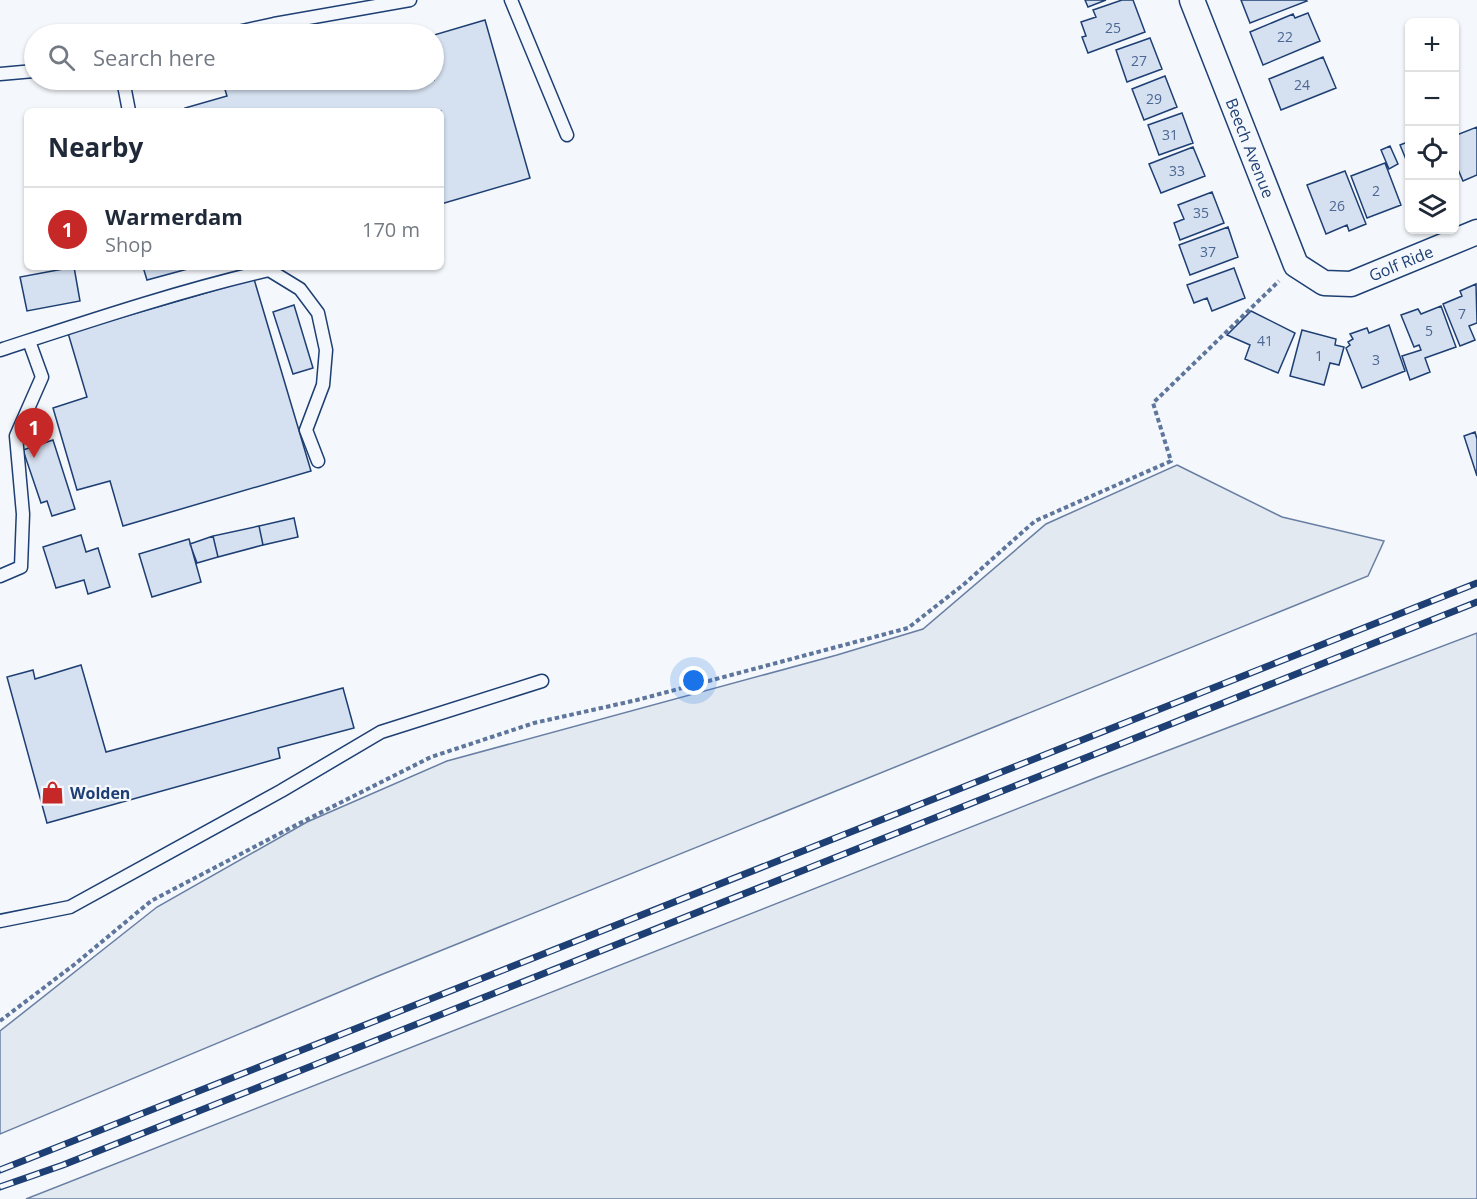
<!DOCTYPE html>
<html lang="en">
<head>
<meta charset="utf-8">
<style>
  body { margin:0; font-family:"Open Sans",sans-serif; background:#f6f6f7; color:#1f2937 }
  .controls { position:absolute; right:18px; top:18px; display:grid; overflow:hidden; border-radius:9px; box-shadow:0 2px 4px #0004 }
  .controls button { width:54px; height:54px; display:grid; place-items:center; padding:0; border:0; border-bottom:2px solid #e0e1e3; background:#fff; color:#1f2937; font:30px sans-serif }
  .you { position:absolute; left:694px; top:681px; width:21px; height:21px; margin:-15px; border:4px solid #fff; border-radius:50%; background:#1a73e8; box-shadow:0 0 0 9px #1a73e833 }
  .badge { display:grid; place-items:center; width:39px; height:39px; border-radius:50%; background:#c62828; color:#fff; font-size:20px; font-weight:700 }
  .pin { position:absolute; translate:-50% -50px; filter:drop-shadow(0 2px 3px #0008) }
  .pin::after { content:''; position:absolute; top:32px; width:21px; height:18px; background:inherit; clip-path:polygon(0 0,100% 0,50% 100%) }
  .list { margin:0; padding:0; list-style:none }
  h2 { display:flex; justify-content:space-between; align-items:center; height:78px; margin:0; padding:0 24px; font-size:26px }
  h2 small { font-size:20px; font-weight:400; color:#747a83 }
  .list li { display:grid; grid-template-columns:39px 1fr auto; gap:18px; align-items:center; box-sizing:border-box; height:84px; padding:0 24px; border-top:2px solid #e0e1e3 }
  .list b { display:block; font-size:22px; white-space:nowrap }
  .list p { margin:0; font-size:20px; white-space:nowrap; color:#747a83 }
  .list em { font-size:20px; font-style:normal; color:#747a83 }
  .icon { flex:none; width:33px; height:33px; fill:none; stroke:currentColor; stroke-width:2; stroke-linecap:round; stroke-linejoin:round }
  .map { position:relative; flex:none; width:1477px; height:1199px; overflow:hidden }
  .search { position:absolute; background:#fff; box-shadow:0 2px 4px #0004; left:24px; top:24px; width:420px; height:66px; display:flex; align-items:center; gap:15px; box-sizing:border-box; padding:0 21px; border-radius:33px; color:#747a83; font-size:22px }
  .panel { position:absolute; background:#fff; box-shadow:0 2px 4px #0004; left:24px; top:108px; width:420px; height:162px; border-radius:9px }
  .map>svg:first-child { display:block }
  .green { fill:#e3e9f0; stroke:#687fa3; stroke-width:1.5 }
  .building { fill:#d5e0f0; stroke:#1d3f73; stroke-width:1.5 }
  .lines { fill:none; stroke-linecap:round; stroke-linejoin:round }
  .service-casing { stroke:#1d3f73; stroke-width:15 }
  .minor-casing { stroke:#1d3f73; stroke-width:27 }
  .path { stroke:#5e769c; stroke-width:4; stroke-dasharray:4.5 3; stroke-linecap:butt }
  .service { stroke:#f4f7fb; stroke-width:12 }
  .minor { stroke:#f4f7fb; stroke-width:24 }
  .rail-casing { stroke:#1d3f73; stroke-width:7 }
  .rail { stroke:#f4f7fb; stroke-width:4.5; stroke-dasharray:14; stroke-linecap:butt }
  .labels { text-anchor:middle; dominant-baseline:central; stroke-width:4.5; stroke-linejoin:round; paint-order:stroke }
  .number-label { font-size:14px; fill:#4b6792 }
  .street-label { font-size:16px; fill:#1d3f73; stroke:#f4f7fb }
  .poi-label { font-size:16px; font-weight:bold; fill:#1d3f73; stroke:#f4f7fb; text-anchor:start }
</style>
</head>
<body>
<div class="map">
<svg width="1477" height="1199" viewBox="0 0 1477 1199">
  <rect width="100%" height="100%" fill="#f4f7fb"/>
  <path class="green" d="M 1177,465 L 1282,517 L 1384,541 L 1368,576 L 378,976 L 0,1134 L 0,1031 L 157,907 L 307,822 L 447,761 L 837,655 L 923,629 L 1046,524 Z
    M 1477,633 L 1477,1199 L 26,1199 L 1098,777 Z"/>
  <path class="building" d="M 1085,0 L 1106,0 L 1088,7 Z
    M 1122,0 L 1133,0 L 1145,32 L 1088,53 L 1082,37 L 1086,36 L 1081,22 L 1096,17 L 1093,10 Z
    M 1241,0 L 1306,0 L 1307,1 L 1250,23 Z
    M 1308,13 L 1320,41 L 1263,65 L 1250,32 L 1293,14 L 1295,18 Z
    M 485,20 L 530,178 L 441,204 L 441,111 L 186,111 L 185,108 L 227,96 L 222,80 L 434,80 L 434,35 Z
    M 316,24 L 319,34 L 278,34 Z
    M 1150,38 L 1162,69 L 1127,82 L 1116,50 Z
    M 1323,57 L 1336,88 L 1281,110 L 1269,79 Z
    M 1165,76 L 1177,107 L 1144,120 L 1132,89 Z
    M 1182,113 L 1193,143 L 1159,155 L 1148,125 Z
    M 1477,127 L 1477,175 L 1463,181 L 1454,160 L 1454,136 Z
    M 1410,141 L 1410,169 L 1400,145 Z
    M 1390,146 L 1398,164 L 1389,169 L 1381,150 Z
    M 1193,147 L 1205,176 L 1161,193 L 1149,164 Z
    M 1385,163 L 1401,205 L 1367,218 L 1351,176 Z
    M 1345,171 L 1366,224 L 1349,231 L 1347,225 L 1326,234 L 1307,185 Z
    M 1212,192 L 1224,223 L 1180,240 L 1174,223 L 1184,219 L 1178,205 Z
    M 1228,227 L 1238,257 L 1190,275 L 1179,245 Z
    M 74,267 L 80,301 L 27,311 L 20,277 Z
    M 143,267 L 195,267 L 147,280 Z
    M 1234,268 L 1245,298 L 1212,311 L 1207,298 L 1194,303 L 1187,285 Z
    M 254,279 L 311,471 L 123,526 L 110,481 L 77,490 L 53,408 L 87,397 L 68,333 Z
    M 1476,284 L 1477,323 L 1469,326 L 1475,340 L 1460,346 L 1443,304 L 1462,296 L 1460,291 Z
    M 294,305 L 313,368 L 293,374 L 273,312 Z
    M 1441,306 L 1456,347 L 1425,358 L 1430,372 L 1410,380 L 1402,356 L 1421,350 L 1419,345 L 1414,347 L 1401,315 L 1418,309 L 1421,314 Z
    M 1251,311 L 1295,333 L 1278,373 L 1245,359 L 1250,345 L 1227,335 Z
    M 1389,325 L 1405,371 L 1362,388 L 1346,348 L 1350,345 L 1348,342 L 1353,339 L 1350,334 L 1367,328 L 1369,333 Z
    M 1302,330 L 1336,339 L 1335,345 L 1344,347 L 1339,365 L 1330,363 L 1324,385 L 1290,376 Z
    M 1475,432 L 1477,439 L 1477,476 L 1464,436 Z
    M 53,440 L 75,509 L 52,516 L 47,501 L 41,503 L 23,450 Z
    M 294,518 L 298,537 L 263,545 L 259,526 Z
    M 259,526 L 263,545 L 218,557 L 213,536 Z
    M 81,535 L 86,552 L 98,548 L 110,587 L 88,594 L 84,580 L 56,588 L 43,547 Z
    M 213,536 L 218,557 L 197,563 L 190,544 Z
    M 189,539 L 201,582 L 152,597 L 139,554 Z
    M 81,665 L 106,752 L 343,688 L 354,728 L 278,748 L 280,758 L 47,823 L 7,677 L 33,670 L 35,679 Z"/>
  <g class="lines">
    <defs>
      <path id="service" d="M 511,0 L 567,135
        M 229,34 L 274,24 L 410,0
        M 0,74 L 34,71
        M 123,80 L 129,111
        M 0,350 C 89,321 178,291 269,270 L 300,289 L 318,313 L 326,350 L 323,385 L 306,430 L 318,461
        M 0,576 L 21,567 L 23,514 L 16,436 L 42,377 L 29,341
        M 0,921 L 70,907 L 281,791 L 381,732 L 542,681"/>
      <g id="minor">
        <path id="s1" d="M 1192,0 L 1296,265 L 1324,283 L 1351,284 L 1477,232"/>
      </g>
    </defs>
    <use href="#service" class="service-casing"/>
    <use href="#minor" class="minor-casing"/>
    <path class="path" d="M 0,1021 L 75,964 L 151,901 L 298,824 L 431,757 L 534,723 L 637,700 L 908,628 L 963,585 L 1035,521 L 1171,461 L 1153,403 L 1279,281"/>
    <use href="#service" class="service"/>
    <use href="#minor" class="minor"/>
    <defs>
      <path id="rail" d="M 0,1170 L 1477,583
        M 0,1187 L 63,1165 L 1477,602"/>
    </defs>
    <use href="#rail" class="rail-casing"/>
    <use href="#rail" class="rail"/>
  </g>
  <defs>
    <symbol id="shop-bare" viewBox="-9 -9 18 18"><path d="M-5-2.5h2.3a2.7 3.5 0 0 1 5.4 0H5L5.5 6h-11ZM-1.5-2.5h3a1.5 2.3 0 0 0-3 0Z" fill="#c62828" stroke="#f4f7fb" stroke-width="2.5" paint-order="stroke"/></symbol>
  </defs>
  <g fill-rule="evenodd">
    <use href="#shop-bare" x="36" y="776" width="33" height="33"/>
  </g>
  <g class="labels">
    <g class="number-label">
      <text x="1113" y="27">25</text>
      <text x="1285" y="36">22</text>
      <text x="1139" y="60">27</text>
      <text x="1302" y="84">24</text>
      <text x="1154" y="98">29</text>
      <text x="1170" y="134">31</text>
      <text x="1177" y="170">33</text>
      <text x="1376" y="190">2</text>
      <text x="1337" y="205">26</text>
      <text x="1201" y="212">35</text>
      <text x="1208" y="251">37</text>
      <text x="1462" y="313">7</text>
      <text x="1429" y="330">5</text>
      <text x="1265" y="340">41</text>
      <text x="1319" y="355">1</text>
      <text x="1376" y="359">3</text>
    </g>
    <g class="street-label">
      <text stroke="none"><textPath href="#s1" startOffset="159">Beech Avenue</textPath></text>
      <text stroke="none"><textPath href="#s1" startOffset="399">Golf Ride</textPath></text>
    </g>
    <g class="poi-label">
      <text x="70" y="793">Wolden</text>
    </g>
  </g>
</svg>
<div class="controls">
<button>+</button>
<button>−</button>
<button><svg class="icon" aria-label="locate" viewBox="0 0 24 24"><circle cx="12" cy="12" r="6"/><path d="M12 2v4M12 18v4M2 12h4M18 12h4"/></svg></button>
<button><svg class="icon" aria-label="layers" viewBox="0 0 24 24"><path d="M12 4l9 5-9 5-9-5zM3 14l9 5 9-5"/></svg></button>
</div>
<div class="you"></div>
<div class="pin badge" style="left:34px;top:458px">1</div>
<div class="search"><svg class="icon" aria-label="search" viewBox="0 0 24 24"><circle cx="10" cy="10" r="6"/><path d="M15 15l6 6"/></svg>Search here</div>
<section class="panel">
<h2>Nearby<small></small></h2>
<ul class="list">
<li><span class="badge">1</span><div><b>Warmerdam</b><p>Shop</p></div><em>170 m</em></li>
</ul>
</section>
</div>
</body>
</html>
